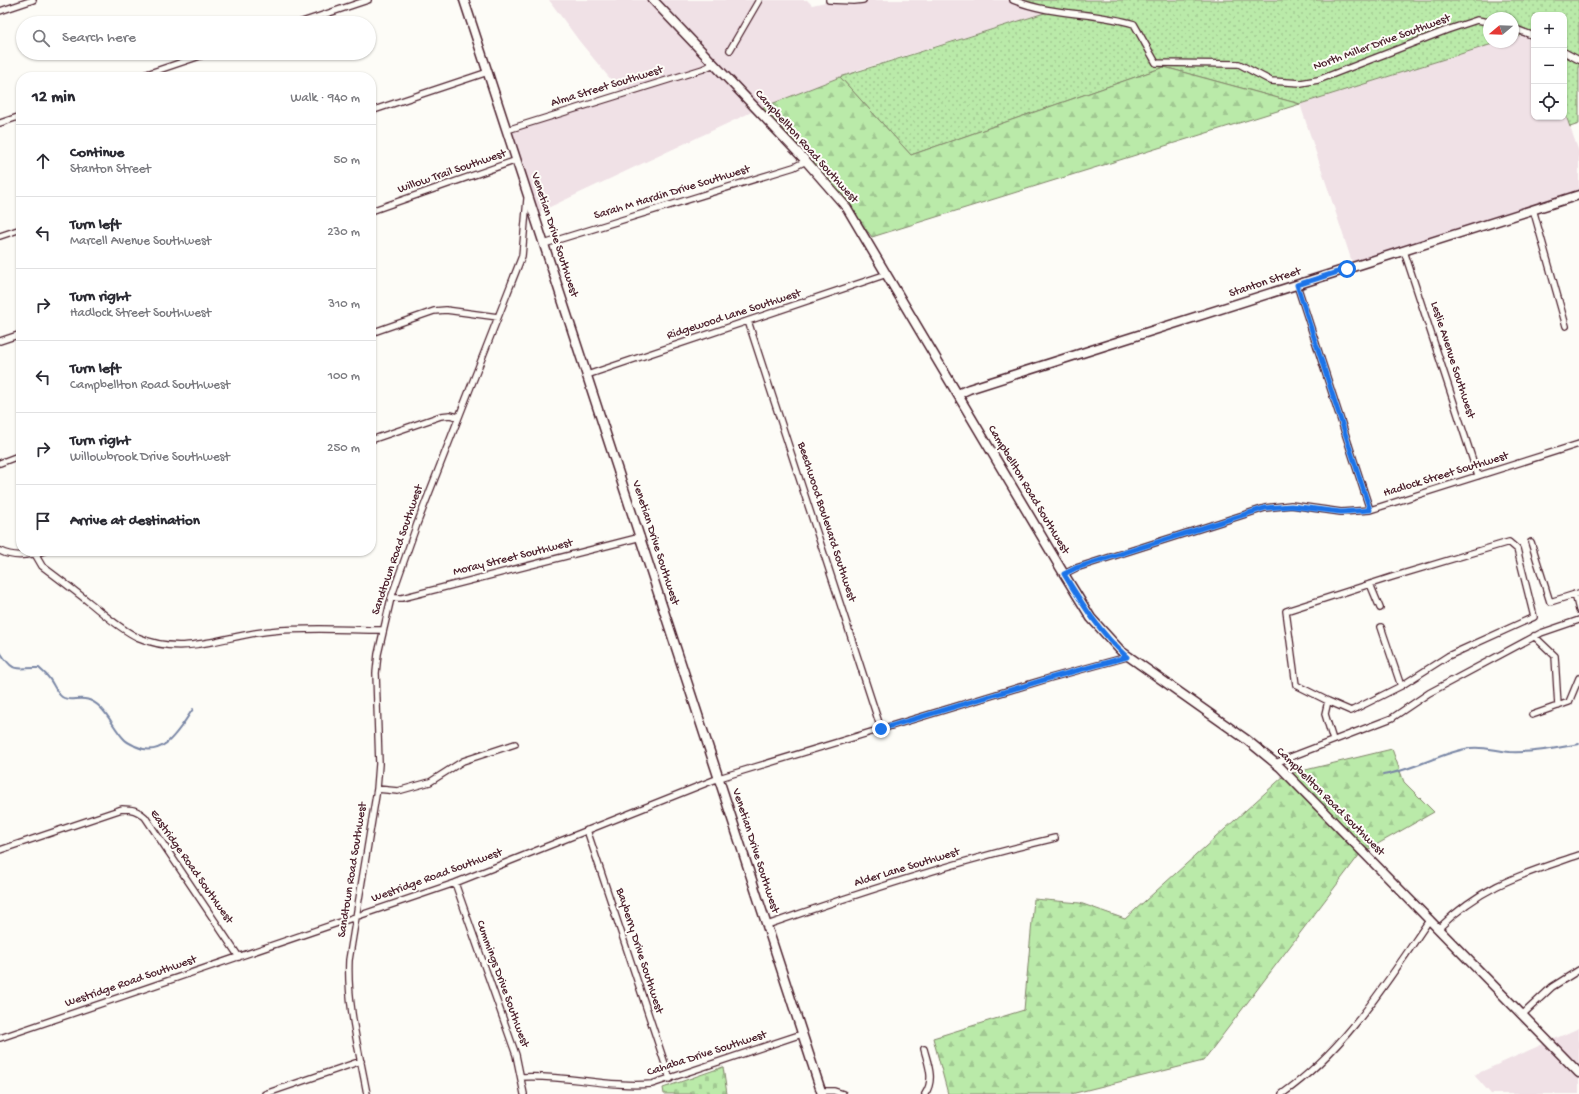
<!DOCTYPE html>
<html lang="en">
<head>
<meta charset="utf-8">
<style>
  body { margin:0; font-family:"Gochi Hand",sans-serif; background:#f7f7f7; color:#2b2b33 }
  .controls { position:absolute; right:12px; top:12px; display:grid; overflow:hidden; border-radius:8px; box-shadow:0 1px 3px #0004 }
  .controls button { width:36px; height:36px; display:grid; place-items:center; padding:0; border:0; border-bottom:1px solid #e1e1e2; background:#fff; color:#2b2b33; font:20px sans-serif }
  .compass { position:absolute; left:1483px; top:12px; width:36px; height:36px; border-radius:50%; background:#fff; box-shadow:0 1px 3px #0004; rotate:251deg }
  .stop { position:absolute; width:12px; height:12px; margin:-9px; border:3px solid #1a73e8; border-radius:50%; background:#fff }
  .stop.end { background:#1a73e8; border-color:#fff; box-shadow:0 1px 4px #0008 }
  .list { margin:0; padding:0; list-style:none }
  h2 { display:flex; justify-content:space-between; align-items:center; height:52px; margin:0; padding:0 16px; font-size:17px }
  h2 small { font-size:13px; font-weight:400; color:#7c7c81 }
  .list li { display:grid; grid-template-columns:26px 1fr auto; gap:12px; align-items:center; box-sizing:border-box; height:72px; padding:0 16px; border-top:1px solid #e1e1e2 }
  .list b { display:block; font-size:15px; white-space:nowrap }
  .list p { margin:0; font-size:13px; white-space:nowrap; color:#7c7c81 }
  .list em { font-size:13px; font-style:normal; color:#7c7c81 }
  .icon { flex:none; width:22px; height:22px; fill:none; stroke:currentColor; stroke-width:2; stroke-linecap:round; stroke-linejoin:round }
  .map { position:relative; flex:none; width:1579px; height:1094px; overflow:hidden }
  .search { position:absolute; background:#fff; box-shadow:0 1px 3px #0004; left:16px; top:16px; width:360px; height:44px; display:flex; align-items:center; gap:10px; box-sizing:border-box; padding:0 14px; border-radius:22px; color:#7c7c81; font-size:15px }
  .panel { position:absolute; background:#fff; box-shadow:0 1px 3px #0004; left:16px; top:72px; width:360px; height:484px; border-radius:16px }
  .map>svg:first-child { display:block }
  .built { fill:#f0e1e6 }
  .grass { fill:url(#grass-dots); stroke:#82846a }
  .forest { fill:url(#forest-firs); stroke:#82846a }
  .cemetery { fill:url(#cemetery-stones); stroke:#82846a }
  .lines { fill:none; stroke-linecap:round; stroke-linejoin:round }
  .stream { stroke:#7986a5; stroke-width:2 }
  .street-casing { stroke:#4a1f2b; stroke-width:8 }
  .secondary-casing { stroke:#4a1f2b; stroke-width:11 }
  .street { stroke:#fdfcf7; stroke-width:5.5 }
  .secondary { stroke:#fdfcf7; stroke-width:8 }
  .route { stroke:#1a73e8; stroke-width:5 }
  .labels { text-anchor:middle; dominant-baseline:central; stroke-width:4; stroke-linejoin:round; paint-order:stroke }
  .street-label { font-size:12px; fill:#4a1f2b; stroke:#fdfcf7 }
</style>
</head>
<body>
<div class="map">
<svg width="1579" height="1094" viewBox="0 0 1579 1094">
  <defs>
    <pattern id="grass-dots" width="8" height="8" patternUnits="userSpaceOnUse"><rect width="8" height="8" fill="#baeaa9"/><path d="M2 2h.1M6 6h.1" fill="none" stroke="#a1c892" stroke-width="1.8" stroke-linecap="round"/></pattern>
    <pattern id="forest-firs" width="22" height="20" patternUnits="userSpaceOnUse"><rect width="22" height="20" fill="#baeaa9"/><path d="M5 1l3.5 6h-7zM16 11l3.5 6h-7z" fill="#a1c892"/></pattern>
    <pattern id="cemetery-stones" width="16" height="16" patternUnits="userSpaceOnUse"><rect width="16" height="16" fill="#baeaa9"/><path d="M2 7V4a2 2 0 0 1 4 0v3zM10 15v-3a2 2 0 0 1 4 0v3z" fill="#a1c892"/></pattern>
  </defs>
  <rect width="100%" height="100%" fill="#fdfcf7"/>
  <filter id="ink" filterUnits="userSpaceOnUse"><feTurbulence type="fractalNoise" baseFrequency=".025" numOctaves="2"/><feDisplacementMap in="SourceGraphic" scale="8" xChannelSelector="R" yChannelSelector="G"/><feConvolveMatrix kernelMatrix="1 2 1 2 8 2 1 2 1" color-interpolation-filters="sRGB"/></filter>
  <g filter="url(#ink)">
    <path class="built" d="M 549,0 L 807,0 L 812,5 L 835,0 L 1022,0 L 1051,11 L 855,71 L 756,110 L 535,214 L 508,127 L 621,92 L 580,42 Z
      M 1534,31 L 1534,117 L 1564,117 L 1564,110 L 1579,152 L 1579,194 L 1354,268 L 1300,104 L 1499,42 L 1513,42 L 1513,38 Z
      M 1579,1028 L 1579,1094 L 1491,1094 L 1474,1075 Z"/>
    <path class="grass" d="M 1022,0 L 1579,0 L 1579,124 L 1570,127 L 1564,110 L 1564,15 L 1534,15 L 1534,31 L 1513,38 L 1513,18 L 1489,18 L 1489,42 L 1499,42 L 1300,104 L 1164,67 L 911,155 L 840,77 L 1051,11 Z"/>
    <path class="forest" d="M 1164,67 L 1300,104 L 872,237 L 839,195 L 756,110 L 840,77 L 911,155 Z
      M 1392,749 L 1404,782 L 1434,812 L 1360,854 L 1203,1061 L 1071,1094 L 948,1094 L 933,1038 L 1024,1010 L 1034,899 L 1080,903 L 1125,919 L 1285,775 Z"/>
    <path class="cemetery" d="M 723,1067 L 727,1094 L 664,1094 L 663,1088 Z"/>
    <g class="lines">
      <path class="stream" d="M 0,652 C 15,675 16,667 39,668 C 42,671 46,674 48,677 C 53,682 56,693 62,697 C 73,704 85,691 101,708 C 110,717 115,730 125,740 C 128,743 132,744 135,746 C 164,760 179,729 193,709
        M 1383,775 C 1414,770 1440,753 1470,748 C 1484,746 1496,751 1510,752 C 1532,753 1557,748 1579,744"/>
      <defs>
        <path id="street" d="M 829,0 L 854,1 L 863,0
          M 1013,0 C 1053,16 1094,12 1134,24 L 1156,63 L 1239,64 L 1271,81 L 1301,83 L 1318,80 L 1447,30 L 1477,20 L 1489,22
          M 0,11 L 33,0
          M 299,23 L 368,0
          M 1513,28 L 1534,36
          M 730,50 L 759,0
          M 1564,52 L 1579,60
          M 138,77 L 209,53
          M 371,111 L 488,72
          M 0,123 L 21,116
          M 507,130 L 703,69 L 714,64
          M 1533,209 L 1566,326
          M 371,211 L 517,160
          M 0,236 L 21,229
          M 544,244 L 794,167 L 806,161
          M 1404,251 L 1478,476
          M 1297,285 L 1370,510
          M 748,321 L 881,729
          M 371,333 L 434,311 L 446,310 L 498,317
          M 0,341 L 21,334
          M 587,375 L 887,274
          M 371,440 L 441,416 L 450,415 L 458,417
          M 0,463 L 21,455
          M 1531,542 L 1550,602 L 1579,593
          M 0,551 C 14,558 29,556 44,551
          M 35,554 L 42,566 C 58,578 74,590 90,603 C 105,615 119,628 137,637 C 185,658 223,635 271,631 C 308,627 346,630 383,630
          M 1064,574 L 1076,568 L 1265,508 L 1291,505 L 1341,512 L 1370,510 L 1579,444
          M 1370,584 L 1380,608
          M 1575,594 L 1579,610
          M 391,598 L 402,598 L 641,537
          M 1381,627 L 1401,686
          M 1534,636 L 1555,656 L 1558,706
          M 1328,701 L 1296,685 L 1286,611 L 1392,577 L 1509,542 L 1517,549 L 1534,617 L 1448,656 L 1401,686 L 1351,711 L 1328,701 L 1325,714 L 1333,740
          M 1532,715 L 1569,702 L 1579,678
          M 1275,763 L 1392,718 L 1429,693 L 1541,633 L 1579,620
          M 377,789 L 398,791 L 430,782 L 463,761 L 515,744
          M 587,830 L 670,1079
          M 0,850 L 122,809 C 132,809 137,810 145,817 L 239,957
          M 455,883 L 516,1055 L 524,1094
          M 767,925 C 861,892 957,861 1055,838
          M 1439,928 C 1484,884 1521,875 1579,855
          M 1522,1015 L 1552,987 L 1579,970
          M 0,1038 L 455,883 L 719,778 L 1050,678 L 1127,657
          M 924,1049 C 928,1064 935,1080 925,1094
          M 521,1077 C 565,1074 608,1088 652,1084 L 802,1034
          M 821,1091 L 834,1091 L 843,1094
          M 265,1094 L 361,1061
          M 367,1094 C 359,1050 347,1006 349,960 L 377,789 L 379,764 L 376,673 L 378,654 L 391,598 L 417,524 L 522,256 L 527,199
          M 1282,1094 C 1346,1049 1386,983 1430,919"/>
        <path id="secondary" d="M 464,0 L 822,1094
          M 653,0 L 806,161 L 847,208 L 1064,574 L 1091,618 L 1121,651 L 1247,740 L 1280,767 L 1579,1073
          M 958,394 L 969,389 L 1579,195"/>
      </defs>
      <use href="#street" class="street-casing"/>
      <use href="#secondary" class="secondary-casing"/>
      <use href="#street" class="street"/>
      <use href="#secondary" class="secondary"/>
    </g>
  </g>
  <g class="lines" filter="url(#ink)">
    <path class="route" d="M 881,729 L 1050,678 L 1127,657 C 1100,633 1083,605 1064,574 L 1076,568 L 1265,508 L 1291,506 L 1341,512 L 1370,510 L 1297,285 L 1347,269"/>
  </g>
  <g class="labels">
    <g class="street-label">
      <text transform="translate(1382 43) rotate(-20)">North Miller Drive Southwest</text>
      <text transform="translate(607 87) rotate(-17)">Alma Street Southwest</text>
      <text transform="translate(806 147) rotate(48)">Campbellton Road Southwest</text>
      <text transform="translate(452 172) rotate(-19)">Willow Trail Southwest</text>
      <text transform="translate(672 193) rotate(-17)">Sarah M Hardin Drive Southwest</text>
      <text transform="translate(554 235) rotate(72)">Venetian Drive Southwest</text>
      <text transform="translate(1265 283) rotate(-18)">Stanton Street</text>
      <text transform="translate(734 315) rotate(-18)">Ridgewood Lane Southwest</text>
      <text transform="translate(1452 360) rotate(72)">Leslie Avenue Southwest</text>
      <text transform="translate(1446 475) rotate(-17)">Hadlock Street Southwest</text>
      <text transform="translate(1028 490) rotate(59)">Campbellton Road Southwest</text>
      <text transform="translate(826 522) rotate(72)">Beechwood Boulevard Southwest</text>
      <text transform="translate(655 543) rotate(72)">Venetian Drive Southwest</text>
      <text transform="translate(398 550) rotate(-71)">Sandtown Road Southwest</text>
      <text transform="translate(513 558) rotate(-14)">Moray Street Southwest</text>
      <text transform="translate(1330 802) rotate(45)">Campbellton Road Southwest</text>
      <text transform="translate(755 851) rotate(72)">Venetian Drive Southwest</text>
      <text transform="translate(191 867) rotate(55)">Eastridge Road Southwest</text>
      <text transform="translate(907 868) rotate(-17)">Alder Lane Southwest</text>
      <text transform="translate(353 870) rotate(-81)">Sandtown Road Southwest</text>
      <text transform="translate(437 876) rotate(-20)">Westridge Road Southwest</text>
      <text transform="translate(639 951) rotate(72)">Bayberry Drive Southwest</text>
      <text transform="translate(131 982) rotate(-19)">Westridge Road Southwest</text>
      <text transform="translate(502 984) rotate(70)">Cummings Drive Southwest</text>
      <text transform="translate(707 1054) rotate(-18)">Cahaba Drive Southwest</text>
    </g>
  </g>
</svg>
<div class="controls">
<button>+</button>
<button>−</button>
<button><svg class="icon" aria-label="locate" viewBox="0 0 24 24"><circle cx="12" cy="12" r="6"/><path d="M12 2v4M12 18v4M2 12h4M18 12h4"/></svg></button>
</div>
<svg class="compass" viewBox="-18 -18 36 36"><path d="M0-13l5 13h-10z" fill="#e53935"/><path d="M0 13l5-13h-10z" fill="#7c7c81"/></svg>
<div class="stop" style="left:1347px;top:269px"></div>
<div class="stop end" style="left:881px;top:729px"></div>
<div class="search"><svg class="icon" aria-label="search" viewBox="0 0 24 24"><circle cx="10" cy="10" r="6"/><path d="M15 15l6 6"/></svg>Search here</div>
<section class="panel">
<h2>12 min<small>Walk · 940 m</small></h2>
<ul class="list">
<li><svg class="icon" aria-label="ahead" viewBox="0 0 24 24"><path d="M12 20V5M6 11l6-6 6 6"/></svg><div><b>Continue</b><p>Stanton Street</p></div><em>50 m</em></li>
<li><svg class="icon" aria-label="left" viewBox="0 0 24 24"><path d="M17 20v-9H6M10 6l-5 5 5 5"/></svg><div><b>Turn left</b><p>Marcell Avenue Southwest</p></div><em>230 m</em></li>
<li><svg class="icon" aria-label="right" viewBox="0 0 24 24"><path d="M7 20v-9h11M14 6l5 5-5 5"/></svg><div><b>Turn right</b><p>Hadlock Street Southwest</p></div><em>310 m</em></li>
<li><svg class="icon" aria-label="left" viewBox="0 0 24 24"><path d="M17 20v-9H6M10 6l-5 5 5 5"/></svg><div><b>Turn left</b><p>Campbellton Road Southwest</p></div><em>100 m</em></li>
<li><svg class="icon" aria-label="right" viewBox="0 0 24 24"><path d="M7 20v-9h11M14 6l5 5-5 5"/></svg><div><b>Turn right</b><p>Willowbrook Drive Southwest</p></div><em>250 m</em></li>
<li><svg class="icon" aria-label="arrive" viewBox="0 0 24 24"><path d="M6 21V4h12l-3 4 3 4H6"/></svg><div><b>Arrive at destination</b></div></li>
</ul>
</section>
</div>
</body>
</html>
